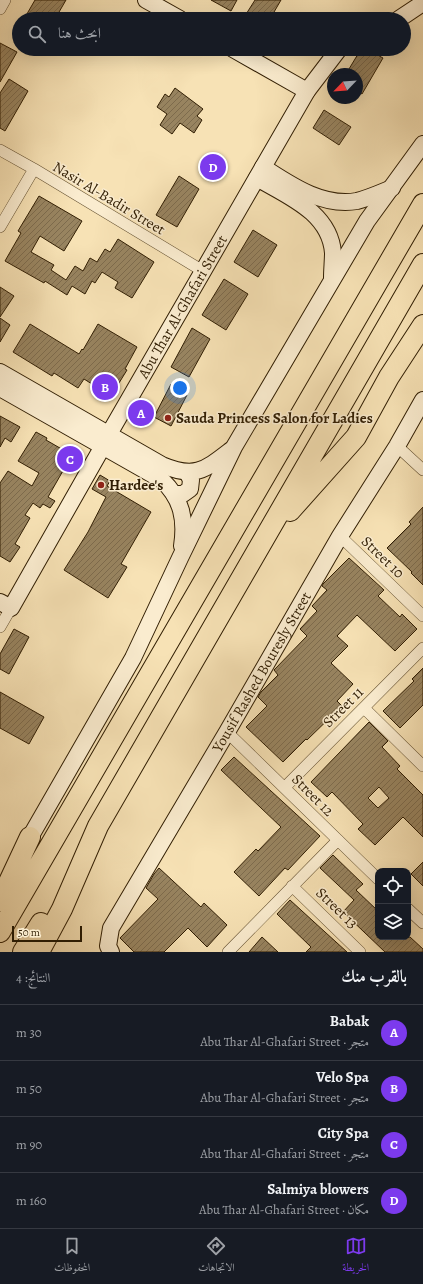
<!DOCTYPE html>
<html lang="ar">
<head>
<meta charset="utf-8">
<style>
  body { margin:0; font-family:Alegreya,Amiri,serif; background:#242831; color:#f1f3f6; direction:rtl }
  .controls { position:absolute; right:12px; bottom:12px; display:grid; overflow:hidden; border-radius:8px; box-shadow:0 4px 16px #0002 }
  .controls button { width:36px; height:36px; display:grid; place-items:center; padding:0; border:0; border-bottom:1px solid #363941; background:#171b24; color:#f1f3f6; font:20px sans-serif }
  .compass { position:absolute; left:327px; top:68px; width:36px; height:36px; border-radius:50%; background:#171b24; box-shadow:0 4px 16px #0002; rotate:245deg }
  .scale { position:absolute; left:12px; bottom:10px; width:70px; box-sizing:border-box; padding-left:4px; border:2px solid #311e03; border-top:0; font-size:11px; line-height:14px; white-space:nowrap; color:#311e03; -webkit-text-stroke:3px #faeccf; paint-order:stroke }
  .you { position:absolute; left:180px; top:388px; width:14px; height:14px; margin:-10px; border:3px solid #fff; border-radius:50%; background:#1a73e8; box-shadow:0 0 0 6px #1a73e833 }
  .badge { display:grid; place-items:center; width:26px; height:26px; border-radius:50%; background:#7c3aed; color:#fff; font-size:13px; font-weight:700 }
  .pin { position:absolute; translate:-50% -50%; border:2px solid #fff; box-shadow:0 1px 4px #0006 }
  .list { margin:0; padding:0; list-style:none }
  h2 { display:flex; justify-content:space-between; align-items:center; height:52px; margin:0; padding:0 16px; font-size:17px }
  h2 small { font-size:13px; font-weight:400; color:#9ea1a6 }
  .list li { display:grid; grid-template-columns:26px 1fr auto; gap:12px; align-items:center; box-sizing:border-box; height:56px; padding:0 16px; border-top:1px solid #363941 }
  .list b { display:block; font-size:15px; white-space:nowrap }
  .list p { margin:0; font-size:13px; white-space:nowrap; color:#9ea1a6 }
  .list em { font-size:13px; font-style:normal; color:#9ea1a6 }
  .icon { flex:none; width:22px; height:22px; fill:none; stroke:currentColor; stroke-width:2; stroke-linecap:round; stroke-linejoin:round }
  .map { position:relative; flex:none; width:423px; height:952px; overflow:hidden; direction:ltr }
  .search { position:absolute; background:#171b24; box-shadow:0 4px 16px #0002; left:12px; right:12px; top:12px; height:44px; display:flex; align-items:center; gap:10px; box-sizing:border-box; padding:0 14px; border-radius:22px; color:#9ea1a6; font-size:15px }
  .sheet { height:276px; background:#171b24 }
  nav { display:flex; justify-content:space-around; align-items:center; box-sizing:border-box; height:56px; border-top:1px solid #363941; background:#171b24; font-size:11px; color:#9ea1a6 }
  nav a { display:grid; justify-items:center; gap:2px }
  nav .on { color:#7c3aed }
  .map>svg:first-child { display:block }
  .building { fill:url(#building-hatch); stroke:#311e03; fill-rule:evenodd }
  .lines { fill:none; stroke-linecap:round; stroke-linejoin:round }
  .street-casing { stroke:#624f30; stroke-width:12 }
  .secondary-casing { stroke:#311e03; stroke-width:18 }
  .highway-casing { stroke:#311e03; stroke-width:22 }
  .street { stroke:#faeccf; stroke-width:11 }
  .secondary { stroke:#faeccf; stroke-width:16 }
  .highway { stroke:#f7e2b5; stroke-width:20 }
  .poi-dot { fill:#8f2418; stroke:#faeccf; stroke-width:1.5 }
  .labels { text-anchor:middle; dominant-baseline:central; stroke-width:3; stroke-linejoin:round; paint-order:stroke }
  .street-label { font-size:15px; fill:#311e03; stroke:#faeccf }
  .poi-label { font-size:15px; font-weight:bold; fill:#311e03; stroke:#faeccf; text-anchor:start }
</style>
</head>
<body>
<div class="map">
<svg width="423" height="952" viewBox="0 0 423 952">
  <defs>
    <pattern id="building-hatch" width="6" height="6" patternUnits="userSpaceOnUse"><rect width="6" height="6" fill="#988460"/><path d="M-1 1l2-2M0 6l6-6M5 7l2-2" fill="none" stroke="#7d6b4d"/></pattern>
  </defs>
  <rect width="100%" height="100%" fill="#f7e2b5"/>
  <filter id="stains"><feTurbulence type="fractalNoise" baseFrequency=".005" numOctaves="4"/><feColorMatrix values="0 0 0 0 .2 0 0 0 0 .09 0 0 0 0 .02 0 0 0 .5 -.17"/></filter>
  <radialGradient id="worn" r=".72"><stop offset=".6" stop-color="#630" stop-opacity="0"/><stop offset="1" stop-color="#630" stop-opacity=".3"/></radialGradient>
  <path class="building" d="M 35,0 L 66,0 L 55,19 L 24,19 Z
    M 211,0 L 237,0 L 231,11 Z
    M 255,0 L 281,0 L 270,19 L 243,19 Z
    M 0,43 L 17,52 L 0,82 Z
    M 361,49 L 367,49 L 383,58 L 362,94 L 357,91 L 357,74 L 346,74 Z
    M 9,79 L 28,91 L 5,131 L 0,128 L 0,93 Z
    M 175,88 L 203,109 L 197,116 L 202,120 L 194,133 L 180,123 L 172,134 L 160,125 L 167,114 L 157,107 L 165,94 L 169,97 Z
    M 324,110 L 351,127 L 339,145 L 313,128 Z
    M 179,176 L 199,189 L 177,227 L 156,215 Z
    M 39,196 L 82,221 L 64,251 L 40,236 L 31,252 L 54,265 L 51,270 L 66,280 L 75,266 L 83,271 L 90,258 L 97,262 L 105,249 L 110,252 L 118,239 L 154,262 L 132,298 L 115,288 L 118,282 L 102,272 L 95,283 L 92,281 L 85,294 L 72,286 L 67,295 L 45,281 L 44,283 L 5,261 L 21,233 L 18,231 Z
    M 253,230 L 277,245 L 258,277 L 234,262 Z
    M 224,279 L 248,294 L 226,330 L 202,315 Z
    M 0,287 L 14,296 L 0,317 Z
    M 0,318 L 10,325 L 0,342 Z
    M 30,324 L 79,354 L 82,349 L 83,350 L 98,324 L 137,347 L 125,369 L 127,370 L 111,396 L 84,379 L 78,388 L 54,373 L 52,376 L 13,352 Z
    M 192,328 L 210,339 L 189,377 L 171,367 Z
    M 171,384 L 180,388 L 178,391 L 187,395 L 171,426 L 154,417 Z
    M 141,404 L 148,408 L 140,421 L 133,417 Z
    M 0,416 L 20,427 L 11,442 L 5,438 L 0,447 Z
    M 36,432 L 47,438 L 46,440 L 72,455 L 48,497 L 55,501 L 50,508 L 43,504 L 40,508 L 33,503 L 25,515 L 30,518 L 15,544 L 20,547 L 10,562 L 0,556 L 0,483 L 8,471 L 32,486 L 39,473 L 18,461 Z
    M 100,475 L 110,481 L 107,486 L 151,512 L 121,564 L 127,567 L 108,598 L 64,570 L 88,532 L 106,497 L 92,489 Z
    M 423,507 L 423,585 L 411,573 L 412,572 L 387,548 L 411,524 L 409,522 Z
    M 349,558 L 384,590 L 378,596 L 400,617 L 402,614 L 417,629 L 395,651 L 357,615 L 337,636 L 348,646 L 331,663 L 353,684 L 337,701 L 342,706 L 307,740 L 306,739 L 283,762 L 246,727 L 267,706 L 258,697 L 261,692 L 278,675 L 274,670 L 307,636 L 300,629 L 317,611 L 312,606 L 327,590 L 322,586 L 323,584 Z
    M 14,629 L 29,637 L 9,674 L 0,669 L 0,654 Z
    M 423,668 L 423,705 L 400,728 L 383,711 L 414,681 L 412,679 Z
    M 0,692 L 44,717 L 29,744 L 0,728 Z
    M 369,722 L 388,741 L 382,747 L 400,766 L 397,769 L 423,795 L 423,837 L 403,817 L 375,845 L 358,829 L 363,824 L 332,792 L 327,797 L 311,782 ZM 379,787 L 389,798 L 378,808 L 368,798 Z
    M 234,757 L 320,836 L 288,870 L 285,868 L 259,896 L 234,872 L 256,849 L 258,851 L 281,827 L 221,770 Z
    M 333,855 L 363,884 L 356,890 L 378,911 L 378,937 L 410,937 L 423,949 L 423,952 L 385,952 L 343,912 L 354,900 L 320,868 Z
    M 423,862 L 423,886 L 411,874 Z
    M 159,868 L 201,907 L 204,903 L 227,925 L 207,947 L 188,928 L 164,952 L 134,952 L 120,938 L 158,899 L 146,888 L 154,874 Z
    M 290,900 L 325,932 L 347,952 L 306,952 L 311,947 L 277,914 Z
    M 262,937 L 278,952 L 249,952 Z"/>
  <g class="lines">
    <defs>
      <path id="street" d="M 0,9 L 5,0
        M 0,150 L 34,169 L 203,271
        M 0,227 L 34,169
        M 397,446 L 423,470
        M 340,536 L 423,616
        M 0,627 L 11,608
        M 364,708 L 423,766
        M 227,732 L 378,879
        M 285,787 L 423,648
        M 292,886 L 360,952
        M 408,909 L 423,923
        M 228,952 L 338,840"/>
      <g id="secondary">
        <path d="M 146,0 L 180,19"/>
        <path d="M 399,19 L 423,3"/>
        <path d="M 233,49 L 307,91"/>
        <path d="M 263,167 C 291,185 322,207 357,201 C 369,198 380,193 392,188"/>
        <path d="M 257,178 C 287,196 330,212 333,253 C 333,261 332,269 332,278"/>
        <path d="M 0,372 L 162,465 C 195,479 205,470 231,450"/>
        <path d="M 0,388 L 162,480 C 182,499 186,520 182,546"/>
        <path id="s1" d="M 109,434 L 307,91 L 339,49"/>
        <path d="M 174,494 L 183,494 L 190,489 L 191,480 L 187,472"/>
        <path d="M 0,602 L 11,608 L 103,446"/>
        <path d="M 25,846 L 133,658 L 180,558 L 234,447 L 367,221 L 423,144"/>
        <path id="s2" d="M 111,952 L 108,946 L 111,928 L 227,732 L 340,536 L 397,446 L 423,400"/>
      </g>
      <path id="highway" d="M 290,511 L 356,437 L 389,377 L 423,325
        M 0,901 L 30,837
        M 0,932 L 423,204
        M 23,952 L 41,923
        M 39,952 L 62,909 L 98,826 L 423,264"/>
    </defs>
    <use href="#street" class="street-casing"/>
    <use href="#secondary" class="secondary-casing"/>
    <use href="#highway" class="highway-casing"/>
    <use href="#street" class="street"/>
    <use href="#secondary" class="secondary"/>
    <use href="#highway" class="highway"/>
  </g>
  <g class="poi-dot">
    <circle cx="168" cy="418" r="4"/>
    <circle cx="101" cy="485" r="4"/>
  </g>
  <g class="labels">
    <g class="street-label">
      <text transform="translate(109 198) rotate(31)">Nasir Al-Badir Street</text>
      <text stroke="none"><textPath href="#s1" startOffset="147">Abu Thar Al-Ghafari Street</textPath></text>
      <text transform="translate(383 557) rotate(44)">Street 10</text>
      <text stroke="none"><textPath href="#s2" startOffset="322">Yousif Rashed Bouresly Street</textPath></text>
      <text transform="translate(343 707) rotate(-45)">Street 11</text>
      <text transform="translate(313 795) rotate(45)">Street 12</text>
      <text transform="translate(337 908) rotate(44)">Street 13</text>
    </g>
    <g class="poi-label">
      <text x="176" y="418">Sauda Princess Salon for Ladies</text>
      <text x="109" y="485">Hardee's</text>
    </g>
  </g>
  <rect width="100%" height="100%" filter="url(#stains)"/>
  <rect width="100%" height="100%" fill="url(#worn)"/>
</svg>
<div class="controls">
<button><svg class="icon" aria-label="locate" viewBox="0 0 24 24"><circle cx="12" cy="12" r="6"/><path d="M12 2v4M12 18v4M2 12h4M18 12h4"/></svg></button>
<button><svg class="icon" aria-label="layers" viewBox="0 0 24 24"><path d="M12 4l9 5-9 5-9-5zM3 14l9 5 9-5"/></svg></button>
</div>
<svg class="compass" viewBox="-18 -18 36 36"><path d="M0-13l5 13h-10z" fill="#e53935"/><path d="M0 13l5-13h-10z" fill="#9ea1a6"/></svg>
<div class="scale">50 m</div>
<div class="you"></div>
<div class="pin badge" style="left:141px;top:413px">A</div>
<div class="pin badge" style="left:105px;top:387px">B</div>
<div class="pin badge" style="left:70px;top:459px">C</div>
<div class="pin badge" style="left:213px;top:167px">D</div>
<div class="search"><svg class="icon" aria-label="search" viewBox="0 0 24 24"><circle cx="10" cy="10" r="6"/><path d="M15 15l6 6"/></svg>ابحث هنا</div>
</div>
<section class="sheet">
<h2>بالقرب منك<small>النتائج: 4</small></h2>
<ul class="list">
<li><span class="badge">A</span><div><b>Babak</b><p>متجر · Abu Thar Al-Ghafari Street</p></div><em>30 m</em></li>
<li><span class="badge">B</span><div><b>Velo Spa</b><p>متجر · Abu Thar Al-Ghafari Street</p></div><em>50 m</em></li>
<li><span class="badge">C</span><div><b>City Spa</b><p>متجر · Abu Thar Al-Ghafari Street</p></div><em>90 m</em></li>
<li><span class="badge">D</span><div><b>Salmiya blowers</b><p>مكان · Abu Thar Al-Ghafari Street</p></div><em>160 m</em></li>
</ul>
</section>
<nav>
<a class="on"><svg class="icon" aria-label="map" viewBox="0 0 24 24"><path d="M3 6l6-2 6 2 6-2v14l-6 2-6-2-6 2zM9 4v14M15 6v14"/></svg>الخريطة</a>
<a><svg class="icon" aria-label="directions" viewBox="0 0 24 24"><path d="M12 3l9 9-9 9-9-9zM9 14v-3h6M13 9l2 2-2 2"/></svg>الاتجاهات</a>
<a><svg class="icon" aria-label="saved" viewBox="0 0 24 24"><path d="M7 4h10v16l-5-4-5 4z"/></svg>المحفوظات</a>
</nav>
</body>
</html>
